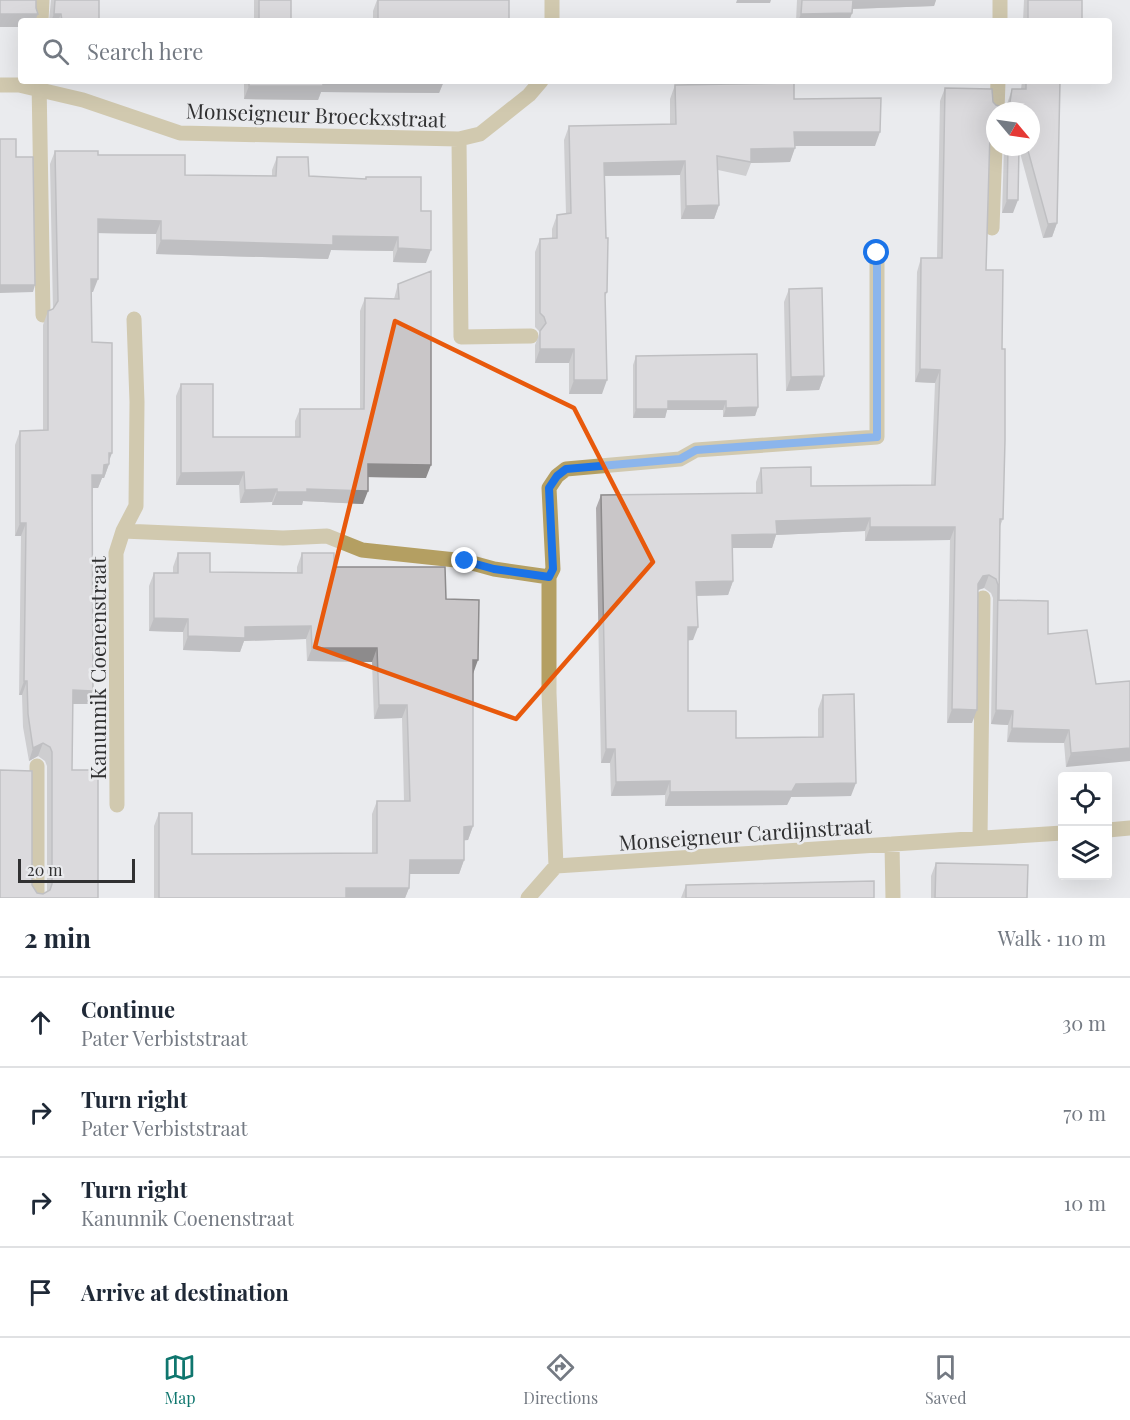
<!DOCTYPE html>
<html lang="en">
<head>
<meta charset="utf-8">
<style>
  body { margin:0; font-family:"Playfair Display",serif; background:#f2f2f3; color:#1f2937 }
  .controls { position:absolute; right:18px; bottom:18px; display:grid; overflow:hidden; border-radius:6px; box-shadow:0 6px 24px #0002 }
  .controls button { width:54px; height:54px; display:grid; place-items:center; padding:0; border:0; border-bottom:2px solid #e0e1e3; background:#fff; color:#1f2937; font:30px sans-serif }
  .compass { position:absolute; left:986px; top:102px; width:54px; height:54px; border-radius:50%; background:#fff; box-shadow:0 6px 24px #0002; rotate:119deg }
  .scale { position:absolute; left:18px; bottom:15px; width:117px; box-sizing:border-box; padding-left:6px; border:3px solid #313132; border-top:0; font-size:16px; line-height:21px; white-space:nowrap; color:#313132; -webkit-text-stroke:4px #eaebee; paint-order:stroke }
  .stop { position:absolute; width:18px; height:18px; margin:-14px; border:4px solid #1a73e8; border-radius:50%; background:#fff }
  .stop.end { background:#1a73e8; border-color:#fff; box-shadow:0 2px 6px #0008 }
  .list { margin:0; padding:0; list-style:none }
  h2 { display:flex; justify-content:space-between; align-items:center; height:78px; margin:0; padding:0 24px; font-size:26px }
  h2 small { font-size:20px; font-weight:400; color:#747a83 }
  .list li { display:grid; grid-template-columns:39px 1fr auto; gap:18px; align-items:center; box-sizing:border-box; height:90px; padding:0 24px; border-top:2px solid #e0e1e3 }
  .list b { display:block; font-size:22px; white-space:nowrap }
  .list p { margin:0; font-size:20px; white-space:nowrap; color:#747a83 }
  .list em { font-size:20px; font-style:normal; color:#747a83 }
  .icon { flex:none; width:33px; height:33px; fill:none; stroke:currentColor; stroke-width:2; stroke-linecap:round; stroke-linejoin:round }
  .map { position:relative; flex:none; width:1130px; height:898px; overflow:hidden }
  .search { position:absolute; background:#fff; box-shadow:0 6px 24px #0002; left:18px; right:18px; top:18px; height:66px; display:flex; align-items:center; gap:15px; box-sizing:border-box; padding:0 21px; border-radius:6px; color:#747a83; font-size:22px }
  .sheet { height:438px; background:#fff }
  nav { display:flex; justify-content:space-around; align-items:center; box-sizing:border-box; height:84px; border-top:2px solid #e0e1e3; background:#fff; font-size:16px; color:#747a83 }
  nav a { display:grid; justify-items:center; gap:3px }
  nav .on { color:#0f766e }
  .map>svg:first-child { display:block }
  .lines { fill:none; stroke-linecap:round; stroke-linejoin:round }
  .minor { stroke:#b49f62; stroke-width:15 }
  .wall { fill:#adaaac }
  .shaded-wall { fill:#8d8b8c }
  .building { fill:#c9c6c8; stroke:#8d8b8c; stroke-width:1.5 }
  .route { stroke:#1a73e8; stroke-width:8 }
  .marked { fill:none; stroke:#e8590c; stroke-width:4.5; stroke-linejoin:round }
  .labels { text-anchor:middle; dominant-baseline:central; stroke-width:5; stroke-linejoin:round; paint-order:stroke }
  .street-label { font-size:21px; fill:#313132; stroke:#eaebee }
</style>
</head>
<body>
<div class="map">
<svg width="1130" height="898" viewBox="0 0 1130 898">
  <rect width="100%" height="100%" fill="#eaebee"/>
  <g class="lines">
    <path class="minor" d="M 552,0 L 552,21
      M 41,21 L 42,0
      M 1000,21 L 1000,0
      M 39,81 L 43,315
      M 0,85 L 19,85 L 83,100 L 180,133 L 459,139 L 480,134 L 529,95 L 541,81
      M 997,111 L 998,81
      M 459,139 L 461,337 L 531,336
      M 992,228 L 995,147
      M 123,531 L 283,538 L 327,536 L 362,550 L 465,561 L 494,569 L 549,577
      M 117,805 L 116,553 L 123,531 L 136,506 L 137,402 L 134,319
      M 1108,830 L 1130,828
      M 980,838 L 983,598
      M 892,844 L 893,898
      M 556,866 L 549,693 L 549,577 L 553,569 L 549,488 L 557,476 L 566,469 L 680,459 L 696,450 L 877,437 L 877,253
      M 37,898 L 37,766
      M 528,898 L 556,866 L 1062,833"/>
  </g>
  <path class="wall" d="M 51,0 L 99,0 L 99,21 L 49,21 Z
    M 254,0 L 291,0 L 291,21 L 254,21 Z
    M 377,0 L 509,0 L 509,21 L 373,21 L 373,11 Z
    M 797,0 L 936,0 L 934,6 L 852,9 L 852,13 L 849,21 L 796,21 Z
    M 1024,0 L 1082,0 L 1082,21 L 1023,21 Z
    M 244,81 L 444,81 L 439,93 L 321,92 L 318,100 L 244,99 Z
    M 1022,81 L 1060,81 L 1057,223 L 1052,237 L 1043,238 L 1019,149 L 1013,213 L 1002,213 L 1004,147 L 1031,147 L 1031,111 L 995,111 L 995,137 L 990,140 L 986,270 L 1002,349 L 1003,519 L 1000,526 L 999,600 L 1048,634 L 1096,684 L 1130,681 L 1066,767 L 1064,743 L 1007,742 L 1008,725 L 991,724 L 993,598 L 991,593 L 984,588 L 978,590 L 972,723 L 947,723 L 950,540 L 865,541 L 865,531 L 776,535 L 772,548 L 732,548 L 733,581 L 728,595 L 696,596 L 693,640 L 688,640 L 688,711 L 736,738 L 818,737 L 818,709 L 823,695 L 851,796 L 791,797 L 787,805 L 665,806 L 665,795 L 611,796 L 610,763 L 601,763 L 596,508 L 601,495 L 756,493 L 756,482 L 761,468 L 811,486 L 931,485 L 935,383 L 915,382 L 917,272 L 921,258 L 937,258 L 940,101 L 945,88 L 993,102 L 996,105 L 1002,107 L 1007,104 L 1012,89 L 1021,89 Z
    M 675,85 L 794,99 L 875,146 L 795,146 L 790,162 L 751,163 L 746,176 L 718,170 L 719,205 L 714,219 L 681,219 L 680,175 L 605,176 L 607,292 L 605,297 L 602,394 L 569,394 L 569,363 L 535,363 L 535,345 L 540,332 L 535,327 L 535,252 L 540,239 L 552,238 L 552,229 L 557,215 L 566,214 L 564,140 L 569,126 L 670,124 L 670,99 Z
    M 55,151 L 98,155 L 185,175 L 272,176 L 272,170 L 277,157 L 309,176 L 365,179 L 366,177 L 421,211 L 426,263 L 393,262 L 393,251 L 331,250 L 328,259 L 156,254 L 156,234 L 98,233 L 93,292 L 91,292 L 92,342 L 109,464 L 104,478 L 102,478 L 98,488 L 93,488 L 88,704 L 73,704 L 72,770 L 98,898 L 0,898 L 32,885 L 37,893 L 43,894 L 47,892 L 47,766 L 45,761 L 38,756 L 29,761 L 23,727 L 22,695 L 19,695 L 21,536 L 15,536 L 15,445 L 20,431 L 43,431 L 43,325 L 48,311 L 53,310 L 50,164 Z
    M 398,284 L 426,478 L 368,477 L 363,504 L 303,501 L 302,505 L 272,505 L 272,502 L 240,503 L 239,485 L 176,485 L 176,396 L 181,384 L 213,437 L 295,437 L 295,421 L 300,409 L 360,409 L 360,311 L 365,298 L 394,299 Z
    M 789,289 L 824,376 L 819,390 L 786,391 L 784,302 Z
    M 636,356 L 758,407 L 755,416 L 723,417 L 723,410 L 667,410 L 665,418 L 633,418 L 633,365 Z
    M 178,553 L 210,572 L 297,573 L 297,567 L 302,553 L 334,567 L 446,599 L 473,674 L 473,826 L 468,840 L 464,840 L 464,860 L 459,874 L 409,874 L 409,888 L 405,898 L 154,898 L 154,826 L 159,813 L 192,854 L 372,853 L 372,814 L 377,801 L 404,801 L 402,718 L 374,719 L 372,662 L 307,661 L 306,639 L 244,641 L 240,652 L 183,650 L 183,632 L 149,631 L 149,586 L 154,573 L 173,573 L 173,567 Z
    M 936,863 L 1027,898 L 931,898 L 931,876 Z
    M 686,885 L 874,898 L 681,898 Z"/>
  <path class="shaded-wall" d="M 737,0 L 771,0 L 770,3 L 736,3 Z
    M 851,0 L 936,0 L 934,6 L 848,9 Z
    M 852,13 L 849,21 L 798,21 L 801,14 Z
    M 0,14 L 38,14 L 35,21 L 21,21 L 21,27 L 0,27 Z
    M 54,14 L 61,14 L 58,21 L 51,21 Z
    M 322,81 L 444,81 L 439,93 L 321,92 L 318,100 L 244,99 L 249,86 Z
    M 995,126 L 995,137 L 987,141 L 992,128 Z
    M 794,132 L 880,132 L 875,146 L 789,146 Z
    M 795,148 L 790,162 L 751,163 L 751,149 Z
    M 685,161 L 680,175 L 599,176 L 604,163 Z
    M 1007,200 L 1018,200 L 1013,213 L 1002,213 Z
    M 719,205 L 714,219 L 681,219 L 686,206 Z
    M 98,219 L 161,221 L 156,234 L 93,233 Z
    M 1057,223 L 1052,237 L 1043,238 L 1048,224 Z
    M 333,236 L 398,237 L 393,251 L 331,250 L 328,259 L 156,254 L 161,240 Z
    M 398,248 L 431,250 L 426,263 L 393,262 Z
    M 91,279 L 98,279 L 93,292 L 86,292 Z
    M 0,285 L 35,285 L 33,292 L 0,293 Z
    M 540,349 L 574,349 L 569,363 L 535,363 Z
    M 920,369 L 940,370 L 935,383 L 915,382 Z
    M 824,376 L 819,390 L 786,391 L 791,377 Z
    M 574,380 L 607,380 L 602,394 L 569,394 Z
    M 668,401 L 726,401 L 723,410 L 667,410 L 665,418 L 633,418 L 636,409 Z
    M 758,407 L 755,416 L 723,417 L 726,408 Z
    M 109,453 L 112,453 L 108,464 L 109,464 L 104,478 L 102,478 L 98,488 L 88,488 L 92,475 L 104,465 Z
    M 368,464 L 431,465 L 426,478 L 363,477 Z
    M 244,472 L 239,485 L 176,485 L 181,473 Z
    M 277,489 L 272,502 L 240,503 L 245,490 Z
    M 307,489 L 368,491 L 363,504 L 303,501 L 302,505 L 272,505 L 277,492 Z
    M 870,518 L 865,531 L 776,535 L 772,548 L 727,548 L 732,535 L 776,521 Z
    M 20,523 L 26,523 L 21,536 L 15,536 Z
    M 870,527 L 955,527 L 950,540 L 865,541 Z
    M 989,575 L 984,588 L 978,590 L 978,584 L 983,576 Z
    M 733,581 L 728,595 L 691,596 L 696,582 Z
    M 154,618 L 188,619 L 183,632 L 149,631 Z
    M 311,626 L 306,639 L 244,641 L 240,652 L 183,650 L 188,636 L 245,627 Z
    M 688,627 L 698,627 L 693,640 L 683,641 Z
    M 312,648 L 377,648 L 372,662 L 307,661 Z
    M 473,660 L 478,660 L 473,674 Z
    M 24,681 L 27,681 L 22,695 L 19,695 Z
    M 73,690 L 93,691 L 88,704 L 68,704 Z
    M 379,705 L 407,705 L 402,718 L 374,719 Z
    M 952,709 L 977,710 L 972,723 L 947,723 Z
    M 996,710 L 1013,711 L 1008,725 L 991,724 Z
    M 1012,728 L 1069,730 L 1064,743 L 1007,742 Z
    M 43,743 L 38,756 L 29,761 L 33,748 Z
    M 1130,748 L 1130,761 L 1066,767 L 1071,753 Z
    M 606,749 L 615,749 L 610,763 L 601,763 Z
    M 670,781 L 665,795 L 611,796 L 616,782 Z
    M 856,783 L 851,796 L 791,797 L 787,805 L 665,806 L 670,792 L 796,784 Z
    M 473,826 L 468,840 L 459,841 L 464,827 Z
    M 410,860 L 464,860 L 459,874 L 405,874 Z
    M 346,888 L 409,888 L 405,898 L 342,898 Z"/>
  <path class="building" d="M 0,0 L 36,0 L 36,8 L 38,14 L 0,14 Z
    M 55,0 L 99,0 L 99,21 L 62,21 L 61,14 L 54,14 Z
    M 259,0 L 291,0 L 291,21 L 259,21 Z
    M 378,0 L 509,0 L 509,21 L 378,21 Z
    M 802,0 L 853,0 L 852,13 L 801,14 Z
    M 1028,0 L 1082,0 L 1082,21 L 1028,21 Z
    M 249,81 L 323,81 L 323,86 L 249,86 Z
    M 1026,81 L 1060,81 L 1057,223 L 1048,224 L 1027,147 L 1031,147 L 1031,111 L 995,111 L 995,126 L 992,128 L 990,133 L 986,270 L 1003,270 L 1002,349 L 1005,349 L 1005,440 L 1003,519 L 1000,519 L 999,600 L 1048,601 L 1048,634 L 1087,630 L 1096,684 L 1130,681 L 1130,748 L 1071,753 L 1069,730 L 1012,728 L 1013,711 L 996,710 L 998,585 L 996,579 L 989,575 L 983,576 L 978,584 L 977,710 L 952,709 L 955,527 L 870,527 L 870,518 L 776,521 L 777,534 L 732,535 L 733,581 L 696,582 L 698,627 L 688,627 L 688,711 L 736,711 L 736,738 L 823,737 L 823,695 L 854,694 L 856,783 L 796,784 L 792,791 L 670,792 L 670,781 L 616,782 L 615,749 L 606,749 L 601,495 L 762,493 L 761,468 L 811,467 L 811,486 L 935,485 L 940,370 L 920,369 L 921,258 L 942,258 L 945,88 L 992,89 L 993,102 L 996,105 L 1002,107 L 1010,102 L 1012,89 L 1026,89 Z
    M 794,83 L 794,99 L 881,98 L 880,132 L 794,132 L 795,148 L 751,149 L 751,162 L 717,156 L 719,205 L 686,206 L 685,161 L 604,163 L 606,238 L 608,238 L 607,292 L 605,293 L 607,380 L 574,380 L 574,349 L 540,349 L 540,331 L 546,323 L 544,317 L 540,313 L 540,239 L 557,238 L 557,215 L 571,213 L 569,126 L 676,124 L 675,85 Z
    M 0,139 L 16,139 L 16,157 L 33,157 L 35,285 L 0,285 Z
    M 1008,147 L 1019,147 L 1018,200 L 1007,200 Z
    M 55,151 L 98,151 L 98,155 L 185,155 L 185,175 L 276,176 L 277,157 L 308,157 L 309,176 L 366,179 L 366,177 L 421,177 L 421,211 L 431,211 L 431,250 L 398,248 L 398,237 L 333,236 L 333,245 L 161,240 L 161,221 L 98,219 L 98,279 L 91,279 L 92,342 L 112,343 L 112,453 L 109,453 L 109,464 L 104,465 L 103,475 L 92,475 L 93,691 L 73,690 L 72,770 L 98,770 L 98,898 L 0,898 L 0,770 L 32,771 L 32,885 L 37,893 L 43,894 L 50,890 L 52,884 L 52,752 L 50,747 L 43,743 L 33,748 L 28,714 L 27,681 L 24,681 L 26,523 L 20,523 L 20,431 L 48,430 L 48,311 L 53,309 L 58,301 Z
    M 431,271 L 431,465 L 368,464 L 368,491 L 307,489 L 307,492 L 277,492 L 277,489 L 245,490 L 244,472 L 181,473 L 181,384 L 213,384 L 213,437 L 300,437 L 300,409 L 364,409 L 365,298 L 399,299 L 398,284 Z
    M 822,288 L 824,376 L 791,377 L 789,289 Z
    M 757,354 L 758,407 L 726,408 L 726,401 L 668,401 L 668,409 L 636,409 L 636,356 Z
    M 178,553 L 210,553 L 210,572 L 302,573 L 302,553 L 334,553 L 334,567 L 445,567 L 446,599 L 479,600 L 478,660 L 473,660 L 473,826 L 464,827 L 464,860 L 410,860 L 409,888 L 346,888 L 346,898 L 159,898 L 159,813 L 192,813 L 192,854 L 377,853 L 377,801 L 410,801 L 407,705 L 379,705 L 377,648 L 312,648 L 311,626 L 245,627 L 245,638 L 188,636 L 188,619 L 154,618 L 154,573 L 178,573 Z
    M 936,863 L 1028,865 L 1027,898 L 935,898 Z
    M 874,881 L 874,898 L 686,898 L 686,885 Z"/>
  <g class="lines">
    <path class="route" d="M 465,561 L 494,569 L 549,577 L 553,569 L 549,488 L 557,476 L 566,469 L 680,459 L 696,450 L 877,437 L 877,253"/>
  </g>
  <path d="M0 0H1130V898H0ZM 395,321 L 574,408 L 653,562 L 516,719 L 315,647 Z" fill="#eaebee" fill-opacity=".55" fill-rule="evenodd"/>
  <path class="marked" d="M 395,321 L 574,408 L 653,562 L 516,719 L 315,647 Z"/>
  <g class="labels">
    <g class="street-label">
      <text transform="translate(316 114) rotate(2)">Monseigneur Broeckxstraat</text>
      <text transform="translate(97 668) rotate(-90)">Kanunnik Coenenstraat</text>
      <text transform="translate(745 833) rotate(-4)">Monseigneur Cardijnstraat</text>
    </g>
  </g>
</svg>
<div class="controls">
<button><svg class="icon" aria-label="locate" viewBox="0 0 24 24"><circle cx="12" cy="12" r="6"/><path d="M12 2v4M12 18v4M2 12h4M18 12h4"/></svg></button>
<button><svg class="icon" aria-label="layers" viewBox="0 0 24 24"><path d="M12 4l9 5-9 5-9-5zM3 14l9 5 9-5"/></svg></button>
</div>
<svg class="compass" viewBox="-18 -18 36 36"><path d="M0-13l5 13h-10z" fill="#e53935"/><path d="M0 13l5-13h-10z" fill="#747a83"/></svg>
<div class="scale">20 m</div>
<div class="stop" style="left:877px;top:253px"></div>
<div class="stop end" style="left:465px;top:561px"></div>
<div class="search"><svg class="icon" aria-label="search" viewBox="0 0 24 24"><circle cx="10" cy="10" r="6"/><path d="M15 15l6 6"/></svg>Search here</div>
</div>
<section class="sheet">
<h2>2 min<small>Walk · 110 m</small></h2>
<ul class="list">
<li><svg class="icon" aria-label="ahead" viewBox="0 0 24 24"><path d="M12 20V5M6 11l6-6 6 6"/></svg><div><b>Continue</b><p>Pater Verbiststraat</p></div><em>30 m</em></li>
<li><svg class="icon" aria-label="right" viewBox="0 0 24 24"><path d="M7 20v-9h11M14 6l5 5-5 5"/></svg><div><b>Turn right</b><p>Pater Verbiststraat</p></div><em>70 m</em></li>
<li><svg class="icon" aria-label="right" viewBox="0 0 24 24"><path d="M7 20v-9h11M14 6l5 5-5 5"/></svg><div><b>Turn right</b><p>Kanunnik Coenenstraat</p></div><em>10 m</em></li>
<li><svg class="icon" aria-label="arrive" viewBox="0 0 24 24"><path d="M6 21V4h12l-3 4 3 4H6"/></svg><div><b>Arrive at destination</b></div></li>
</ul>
</section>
<nav>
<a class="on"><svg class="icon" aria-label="map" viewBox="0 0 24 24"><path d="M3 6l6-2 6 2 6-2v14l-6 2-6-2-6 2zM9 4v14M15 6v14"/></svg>Map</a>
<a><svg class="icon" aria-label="directions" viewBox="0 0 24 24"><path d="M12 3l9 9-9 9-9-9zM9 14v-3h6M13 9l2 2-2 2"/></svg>Directions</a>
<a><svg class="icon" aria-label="saved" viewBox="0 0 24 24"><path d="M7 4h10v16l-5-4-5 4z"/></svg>Saved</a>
</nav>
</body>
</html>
